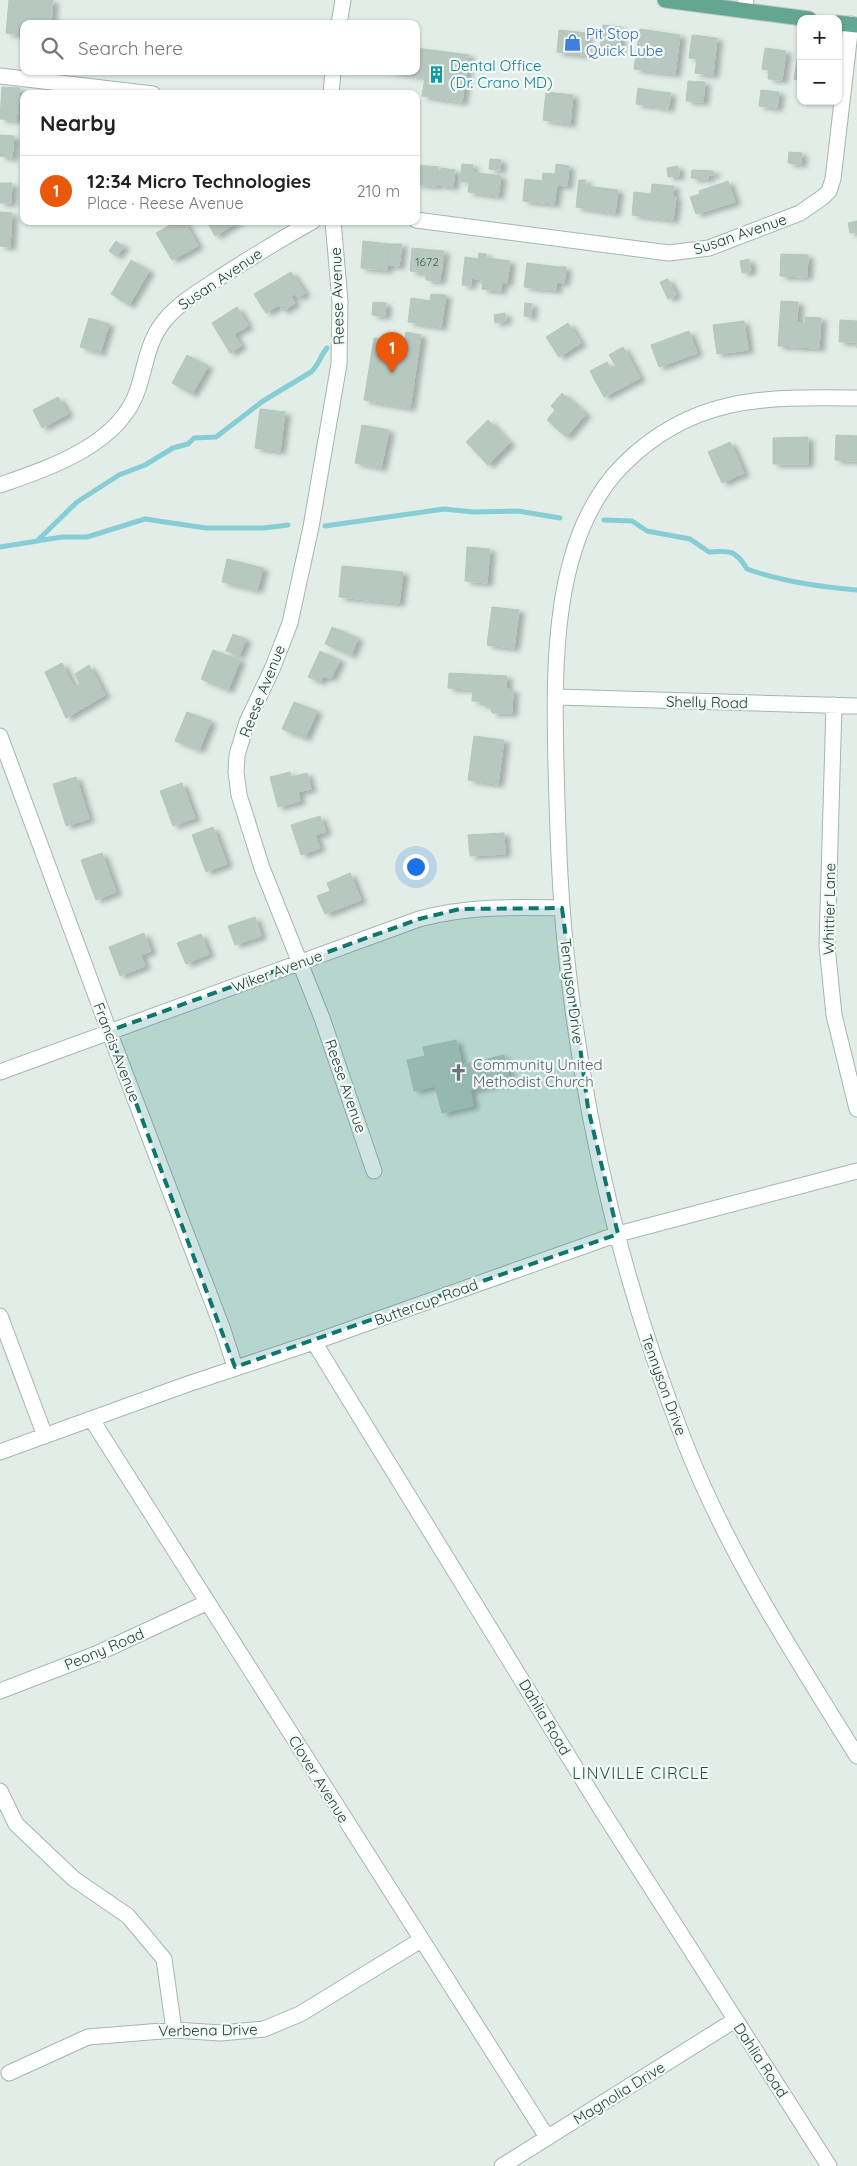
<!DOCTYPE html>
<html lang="en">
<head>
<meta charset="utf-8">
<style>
  body { margin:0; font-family:Quicksand,sans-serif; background:#f2f2f2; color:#222 }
  .controls { position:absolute; right:15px; top:15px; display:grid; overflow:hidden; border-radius:10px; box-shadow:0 1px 4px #0004 }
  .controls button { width:45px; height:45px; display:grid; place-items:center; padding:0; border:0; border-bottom:1px solid #e0e0e0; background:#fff; color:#222; font:25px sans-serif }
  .you { position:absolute; left:415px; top:866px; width:18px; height:18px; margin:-12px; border:4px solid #fff; border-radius:50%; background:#1a73e8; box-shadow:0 0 0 8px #1a73e833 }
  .badge { display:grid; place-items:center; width:32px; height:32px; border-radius:50%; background:#ea580c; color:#fff; font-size:16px; font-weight:700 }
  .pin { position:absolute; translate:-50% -41px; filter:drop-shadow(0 1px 2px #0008) }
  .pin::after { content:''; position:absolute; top:26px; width:18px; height:15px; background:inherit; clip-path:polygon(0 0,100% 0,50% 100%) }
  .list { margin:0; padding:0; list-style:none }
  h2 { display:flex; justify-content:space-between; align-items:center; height:65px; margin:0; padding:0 20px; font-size:21px }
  h2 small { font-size:16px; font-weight:400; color:#767676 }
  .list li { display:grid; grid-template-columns:32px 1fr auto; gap:15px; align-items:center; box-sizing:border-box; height:70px; padding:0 20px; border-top:1px solid #e0e0e0 }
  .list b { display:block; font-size:19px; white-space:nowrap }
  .list p { margin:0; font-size:16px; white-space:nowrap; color:#767676 }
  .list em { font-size:16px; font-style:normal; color:#767676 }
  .icon { flex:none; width:28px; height:28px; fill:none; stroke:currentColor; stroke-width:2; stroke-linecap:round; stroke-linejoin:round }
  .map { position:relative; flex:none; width:857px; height:2166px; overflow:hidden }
  .search { position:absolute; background:#fff; box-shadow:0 1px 4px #0004; left:20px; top:20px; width:400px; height:55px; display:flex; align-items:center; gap:12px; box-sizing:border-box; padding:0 18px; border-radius:10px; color:#767676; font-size:19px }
  .panel { position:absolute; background:#fff; box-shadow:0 1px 4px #0004; left:20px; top:90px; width:400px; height:135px; border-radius:10px }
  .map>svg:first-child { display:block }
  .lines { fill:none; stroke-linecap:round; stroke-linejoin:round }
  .stream { stroke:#86cdd6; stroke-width:5 }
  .building { fill:#b7c8c0; stroke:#b4c7be; filter:url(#shadow) }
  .minor-casing { stroke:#a4b6af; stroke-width:17 }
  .primary-casing { stroke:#c1cac7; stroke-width:17 }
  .minor { stroke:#fff; stroke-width:15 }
  .primary { stroke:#63a692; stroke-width:15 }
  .marked { fill:#0f766e; fill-opacity:0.2; stroke:#0f766e; stroke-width:4; stroke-dasharray:10 6; stroke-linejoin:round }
  .labels { text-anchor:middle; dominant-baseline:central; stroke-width:4.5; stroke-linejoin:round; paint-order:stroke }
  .number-label { font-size:12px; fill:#466258 }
  .shop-label { font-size:15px; fill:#366cbe; stroke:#f3f9f6; text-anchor:start }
  .culture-label { font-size:15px; fill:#0d838f; stroke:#f3f9f6; text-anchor:start }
  .street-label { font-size:15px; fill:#204036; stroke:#f3f9f6 }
  .worship-label { font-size:15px; fill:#5b616d; stroke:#f3f9f6; text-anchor:start }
  .neighbourhood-label { font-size:16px; letter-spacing:1px; fill:#1b5343; stroke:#f3f9f6 }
</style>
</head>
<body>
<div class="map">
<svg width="857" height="2166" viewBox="0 0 857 2166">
  <defs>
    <filter id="shadow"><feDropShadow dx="5.5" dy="3" stdDeviation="2.5" flood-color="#0004"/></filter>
  </defs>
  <rect width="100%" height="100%" fill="#e2ede8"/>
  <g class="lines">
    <path class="stream" d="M 604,520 L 632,521 L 647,531 L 690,539 L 709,552 C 730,551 735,549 747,569 C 783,582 819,587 857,590
      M 325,526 L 444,509 L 473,512 L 518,511 L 560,518
      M 37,541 L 77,502 L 119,475 L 145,465 L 173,448 L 188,444 L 194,438 L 216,437 L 263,401 L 311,372 C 319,365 320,356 327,348
      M 0,547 L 62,537 L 87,537 L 145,519 L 206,528 L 264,528 L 288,525"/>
  </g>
  <path class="building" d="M 9,0 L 53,0 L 51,24 L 24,24 L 24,26 L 19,25 L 18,34 L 6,33 Z
    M 603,25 L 621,27 L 619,51 L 600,49 Z
    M 640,29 L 680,35 L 675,74 L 634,69 Z
    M 559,30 L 587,33 L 585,55 L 557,52 Z
    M 692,35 L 717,38 L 713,75 L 695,73 L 697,59 L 689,58 Z
    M 800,42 L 801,42 L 801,81 L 794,79 Z
    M 416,48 L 469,55 L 462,102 L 422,96 L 425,77 L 386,71 L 416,71 Z
    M 765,48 L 786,51 L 782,80 L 768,79 L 769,70 L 762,69 Z
    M 688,81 L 705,82 L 703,102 L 686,101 Z
    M 2,87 L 20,88 L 17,120 L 0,119 Z
    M 638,88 L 654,91 L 651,106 L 636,104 Z
    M 761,90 L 779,92 L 777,108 L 759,106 Z
    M 655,91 L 671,93 L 668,109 L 653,106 Z
    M 546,92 L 573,95 L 570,124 L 543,120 Z
    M 0,135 L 14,136 L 12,158 L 0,156 Z
    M 789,152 L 802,153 L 801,164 L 788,163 Z
    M 490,159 L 501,160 L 500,170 L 489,169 Z
    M 462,164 L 473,165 L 470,182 L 460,181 Z
    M 556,164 L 569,166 L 567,186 L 557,185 L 554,204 L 523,201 L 525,179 L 542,181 L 543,173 L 555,174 Z
    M 416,165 L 439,167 L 437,186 L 416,184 Z
    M 678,166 L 679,176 L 668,177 L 667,168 Z
    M 441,168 L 455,170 L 453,187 L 439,185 Z
    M 692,170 L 714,171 L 714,175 L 708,175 L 708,179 L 691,178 Z
    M 471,172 L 501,176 L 498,196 L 468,192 Z
    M 579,180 L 586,180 L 585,186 L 618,190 L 615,213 L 576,207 Z
    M 728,181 L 735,202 L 696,214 L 690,197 L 700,194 L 699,191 Z
    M 0,183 L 12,183 L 11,203 L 0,203 Z
    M 652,184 L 674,186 L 673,197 L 676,197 L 673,220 L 632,215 L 634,192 L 651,194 Z
    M 0,212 L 12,213 L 10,247 L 0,246 Z
    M 177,221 L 184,221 L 198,246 L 172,260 L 156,233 Z
    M 207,221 L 239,221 L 215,236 Z
    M 857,221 L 857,232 L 850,233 L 848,223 Z
    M 116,241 L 124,247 L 116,256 L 109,251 Z
    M 363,241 L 389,244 L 387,270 L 361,268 Z
    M 389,244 L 402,244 L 399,266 L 388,265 Z
    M 412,248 L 444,251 L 441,275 L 410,271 Z
    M 479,253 L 486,254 L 486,258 L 510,261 L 507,283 L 502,282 L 501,291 L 482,289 L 483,280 L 471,278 L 471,286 L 462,285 L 465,257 L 478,259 Z
    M 781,254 L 808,255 L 807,277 L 780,276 Z
    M 749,259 L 751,271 L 742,273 L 740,261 Z
    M 131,260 L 149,271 L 129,305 L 111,294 Z
    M 527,263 L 558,267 L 556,290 L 524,287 Z
    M 558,267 L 566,267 L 564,283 L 557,282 Z
    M 291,272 L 305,293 L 298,298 L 295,294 L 291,297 L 295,303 L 283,311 L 279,305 L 266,313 L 254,294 Z
    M 426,273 L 440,274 L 440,281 L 426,280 Z
    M 668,279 L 676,295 L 668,299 L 660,282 Z
    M 431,294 L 446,295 L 441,327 L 408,322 L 411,298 L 430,301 Z
    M 781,301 L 798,302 L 797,323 L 805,324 L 805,317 L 821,318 L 819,348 L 778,346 Z
    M 373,302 L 386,303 L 385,316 L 372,315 Z
    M 525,303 L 532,304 L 531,317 L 524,316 Z
    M 237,307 L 248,326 L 234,334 L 241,346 L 230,353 L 212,323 Z
    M 505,313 L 506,321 L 495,323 L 494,315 Z
    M 89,318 L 109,324 L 100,353 L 80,347 Z
    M 840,320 L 857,321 L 857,348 L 857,342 L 839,342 Z
    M 744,321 L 748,350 L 717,354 L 713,325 Z
    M 568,323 L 581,343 L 559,357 L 546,337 Z
    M 689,331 L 697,353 L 659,367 L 651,345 Z
    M 406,332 L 421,335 L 410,408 L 364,400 L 374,338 L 404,343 Z
    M 623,347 L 640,378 L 604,397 L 590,371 L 607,362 L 611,369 L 616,366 L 609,355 Z
    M 187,355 L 208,366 L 192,394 L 172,383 Z
    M 562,393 L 586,414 L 566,437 L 547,420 L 555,410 L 551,406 Z
    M 58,397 L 68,414 L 42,428 L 33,410 Z
    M 260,409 L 285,412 L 280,451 L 255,448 Z
    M 488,420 L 510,443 L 488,465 L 466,442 Z
    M 362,425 L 389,430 L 381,468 L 355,463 Z
    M 836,435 L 857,436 L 857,461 L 835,460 Z
    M 808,437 L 808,464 L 773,464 L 773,438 Z
    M 730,442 L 744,473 L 722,483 L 708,452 Z
    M 467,547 L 490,549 L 487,583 L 465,581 Z
    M 227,559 L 263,568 L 257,590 L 222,582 Z
    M 342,566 L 403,572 L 399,603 L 339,597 Z
    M 492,607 L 519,610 L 514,648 L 487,645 Z
    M 332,627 L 358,638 L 351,655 L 325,644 Z
    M 233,634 L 246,639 L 239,656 L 226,651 Z
    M 213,650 L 240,660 L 228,690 L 201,679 Z
    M 320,651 L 340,660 L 331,678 L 323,677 L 320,682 L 308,677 Z
    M 62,663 L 73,686 L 80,684 L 75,674 L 89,665 L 105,695 L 66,718 L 45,672 Z
    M 449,673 L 507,676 L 506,689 L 513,690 L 512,713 L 492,713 L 490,705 L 481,705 L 480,701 L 472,701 L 473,689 L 448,688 Z
    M 294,702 L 317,711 L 305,738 L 282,729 Z
    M 187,712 L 211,721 L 199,750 L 175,741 Z
    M 474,736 L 504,740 L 498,784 L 468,780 Z
    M 290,772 L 291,777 L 307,773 L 311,789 L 298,792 L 300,801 L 278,807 L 270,777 Z
    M 76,777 L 89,819 L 66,826 L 53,784 Z
    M 182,783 L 195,818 L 173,826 L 160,791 Z
    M 320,816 L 326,832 L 315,835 L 320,848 L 301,855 L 291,825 Z
    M 213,827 L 227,864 L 206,872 L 192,835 Z
    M 504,833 L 505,854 L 470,856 L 468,835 Z
    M 102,853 L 116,892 L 96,900 L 81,860 Z
    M 350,873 L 361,900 L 325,914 L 317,896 L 330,891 L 327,883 Z
    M 255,917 L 261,936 L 235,945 L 228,926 Z
    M 144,933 L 151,951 L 141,955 L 145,966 L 120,976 L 109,947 Z
    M 201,934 L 209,954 L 186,964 L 177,943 Z
    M 456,1040 L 462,1065 L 504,1055 L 510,1081 L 470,1090 L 473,1106 L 442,1113 L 435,1086 L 414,1091 L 407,1060 L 425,1056 L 423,1047 Z"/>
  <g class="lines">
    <defs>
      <path id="minor" d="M 744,10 L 746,0
        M 339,24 L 343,0
        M 0,76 L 153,94
        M 331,94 L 333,71
        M 416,220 L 669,253 L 709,248 L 800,213 L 823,197 L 829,191 L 833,179 L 851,24
        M 333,221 L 340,301 L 339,364 L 311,527 L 290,623 L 273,667 L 247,722 L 237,755 L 236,772 L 239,795 L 262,868 L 322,1018 L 374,1171
        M 857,398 C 765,397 693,395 623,465 C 550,538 554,671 556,767 C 558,838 560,908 569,978 C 587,1135 627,1296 685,1443 C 729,1555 794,1655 857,1756
        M 0,485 C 49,468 120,445 138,389 C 146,364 148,340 165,320 C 180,302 200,291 219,278 C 250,258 281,239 313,221
        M 557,697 L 857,706
        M 834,705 L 827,946 L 834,1015 L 857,1109
        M 0,736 L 109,1031 L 223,1330 L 235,1367
        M 0,1072 L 419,919 C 467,906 513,907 562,908
        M 0,1316 L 45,1436
        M 314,1342 L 599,1806 L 829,2166
        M 92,1420 L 547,2137
        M 0,1452 L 185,1385 L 314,1342 L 618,1234 L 857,1171
        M 0,1691 L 96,1654 L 206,1603
        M 0,1791 L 16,1824 L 74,1879 L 128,1916 L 164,1959 L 174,2030
        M 9,2073 L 88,2037 L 174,2030 L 221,2033 L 264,2029 L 300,2014 L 421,1940
        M 502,2166 L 735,2020"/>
      <path id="primary" d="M 665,0 L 809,19
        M 838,23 L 857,25"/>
    </defs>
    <use href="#minor" class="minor-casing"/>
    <use href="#primary" class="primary-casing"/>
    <use href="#minor" class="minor"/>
    <use href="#primary" class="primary"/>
  </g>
  <path class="marked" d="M 562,908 L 588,1108 L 618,1234 L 235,1367 L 109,1031 L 419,919 L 460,909 Z"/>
  <defs>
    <symbol id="shop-bare" viewBox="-9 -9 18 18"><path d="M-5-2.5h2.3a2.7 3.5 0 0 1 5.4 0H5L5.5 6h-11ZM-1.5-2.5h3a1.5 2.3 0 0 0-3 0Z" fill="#3f7fe0" stroke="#f3f9f6" stroke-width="2.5" paint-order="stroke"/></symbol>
    <symbol id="building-bare" viewBox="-9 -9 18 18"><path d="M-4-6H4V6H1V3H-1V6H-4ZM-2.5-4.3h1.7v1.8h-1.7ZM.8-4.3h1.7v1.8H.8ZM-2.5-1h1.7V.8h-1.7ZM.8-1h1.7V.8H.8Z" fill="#0f9aa8" stroke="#f3f9f6" stroke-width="2.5" paint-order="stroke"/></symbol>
    <symbol id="church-bare" viewBox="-9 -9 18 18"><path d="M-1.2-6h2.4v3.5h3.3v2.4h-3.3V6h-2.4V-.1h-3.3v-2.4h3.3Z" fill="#6b7280" stroke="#f3f9f6" stroke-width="2.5" paint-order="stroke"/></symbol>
  </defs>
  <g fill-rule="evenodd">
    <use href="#shop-bare" x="560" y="30" width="25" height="25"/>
    <use href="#building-bare" x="424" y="62" width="25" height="25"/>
    <use href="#church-bare" x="446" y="1060" width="25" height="25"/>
  </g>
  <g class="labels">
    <g class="number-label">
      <text x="427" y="261">1672</text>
    </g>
    <g class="shop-label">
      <text x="586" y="33">Pit Stop<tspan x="586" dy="17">Quick Lube</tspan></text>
    </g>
    <g class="culture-label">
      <text x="450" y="65">Dental Office<tspan x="450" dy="17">(Dr. Crano MD)</tspan></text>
    </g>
    <g class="street-label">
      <text transform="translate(740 234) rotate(-19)">Susan Avenue</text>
      <text transform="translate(220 279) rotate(-34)">Susan Avenue</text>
      <text transform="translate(337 296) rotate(-92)">Reese Avenue</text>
      <text transform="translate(262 691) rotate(-68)">Reese Avenue</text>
      <text transform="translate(707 702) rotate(1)">Shelly Road</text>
      <text transform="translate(829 909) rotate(-89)">Whittier Lane</text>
      <text transform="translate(277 971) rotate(-20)">Wiker Avenue</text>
      <text transform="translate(572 991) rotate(83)">Tennyson Drive</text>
      <text transform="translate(117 1052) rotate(69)">Francis Avenue</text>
      <text transform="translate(346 1086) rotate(71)">Reese Avenue</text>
      <text transform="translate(426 1302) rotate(-20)">Buttercup Road</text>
      <text transform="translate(664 1385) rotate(70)">Tennyson Drive</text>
      <text transform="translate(104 1649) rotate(-23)">Peony Road</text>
      <text transform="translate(545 1717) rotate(59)">Dahlia Road</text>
      <text transform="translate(319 1779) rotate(58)">Clover Avenue</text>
      <text transform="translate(208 2030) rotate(-1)">Verbena Drive</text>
      <text transform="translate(761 2060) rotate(57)">Dahlia Road</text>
      <text transform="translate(619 2093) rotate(-32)">Magnolia Drive</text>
    </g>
    <g class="worship-label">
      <text x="473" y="1064">Community United<tspan x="473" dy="17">Methodist Church</tspan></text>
    </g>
    <g class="neighbourhood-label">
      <text x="641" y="1773">LINVILLE CIRCLE</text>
    </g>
  </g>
</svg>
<div class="controls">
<button>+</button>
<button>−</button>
</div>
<div class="you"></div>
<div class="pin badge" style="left:392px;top:373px">1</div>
<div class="search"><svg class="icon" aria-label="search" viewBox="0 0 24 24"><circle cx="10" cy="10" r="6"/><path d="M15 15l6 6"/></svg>Search here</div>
<section class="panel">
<h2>Nearby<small></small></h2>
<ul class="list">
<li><span class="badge">1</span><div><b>12:34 Micro Technologies</b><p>Place · Reese Avenue</p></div><em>210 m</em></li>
</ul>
</section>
</div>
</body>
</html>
